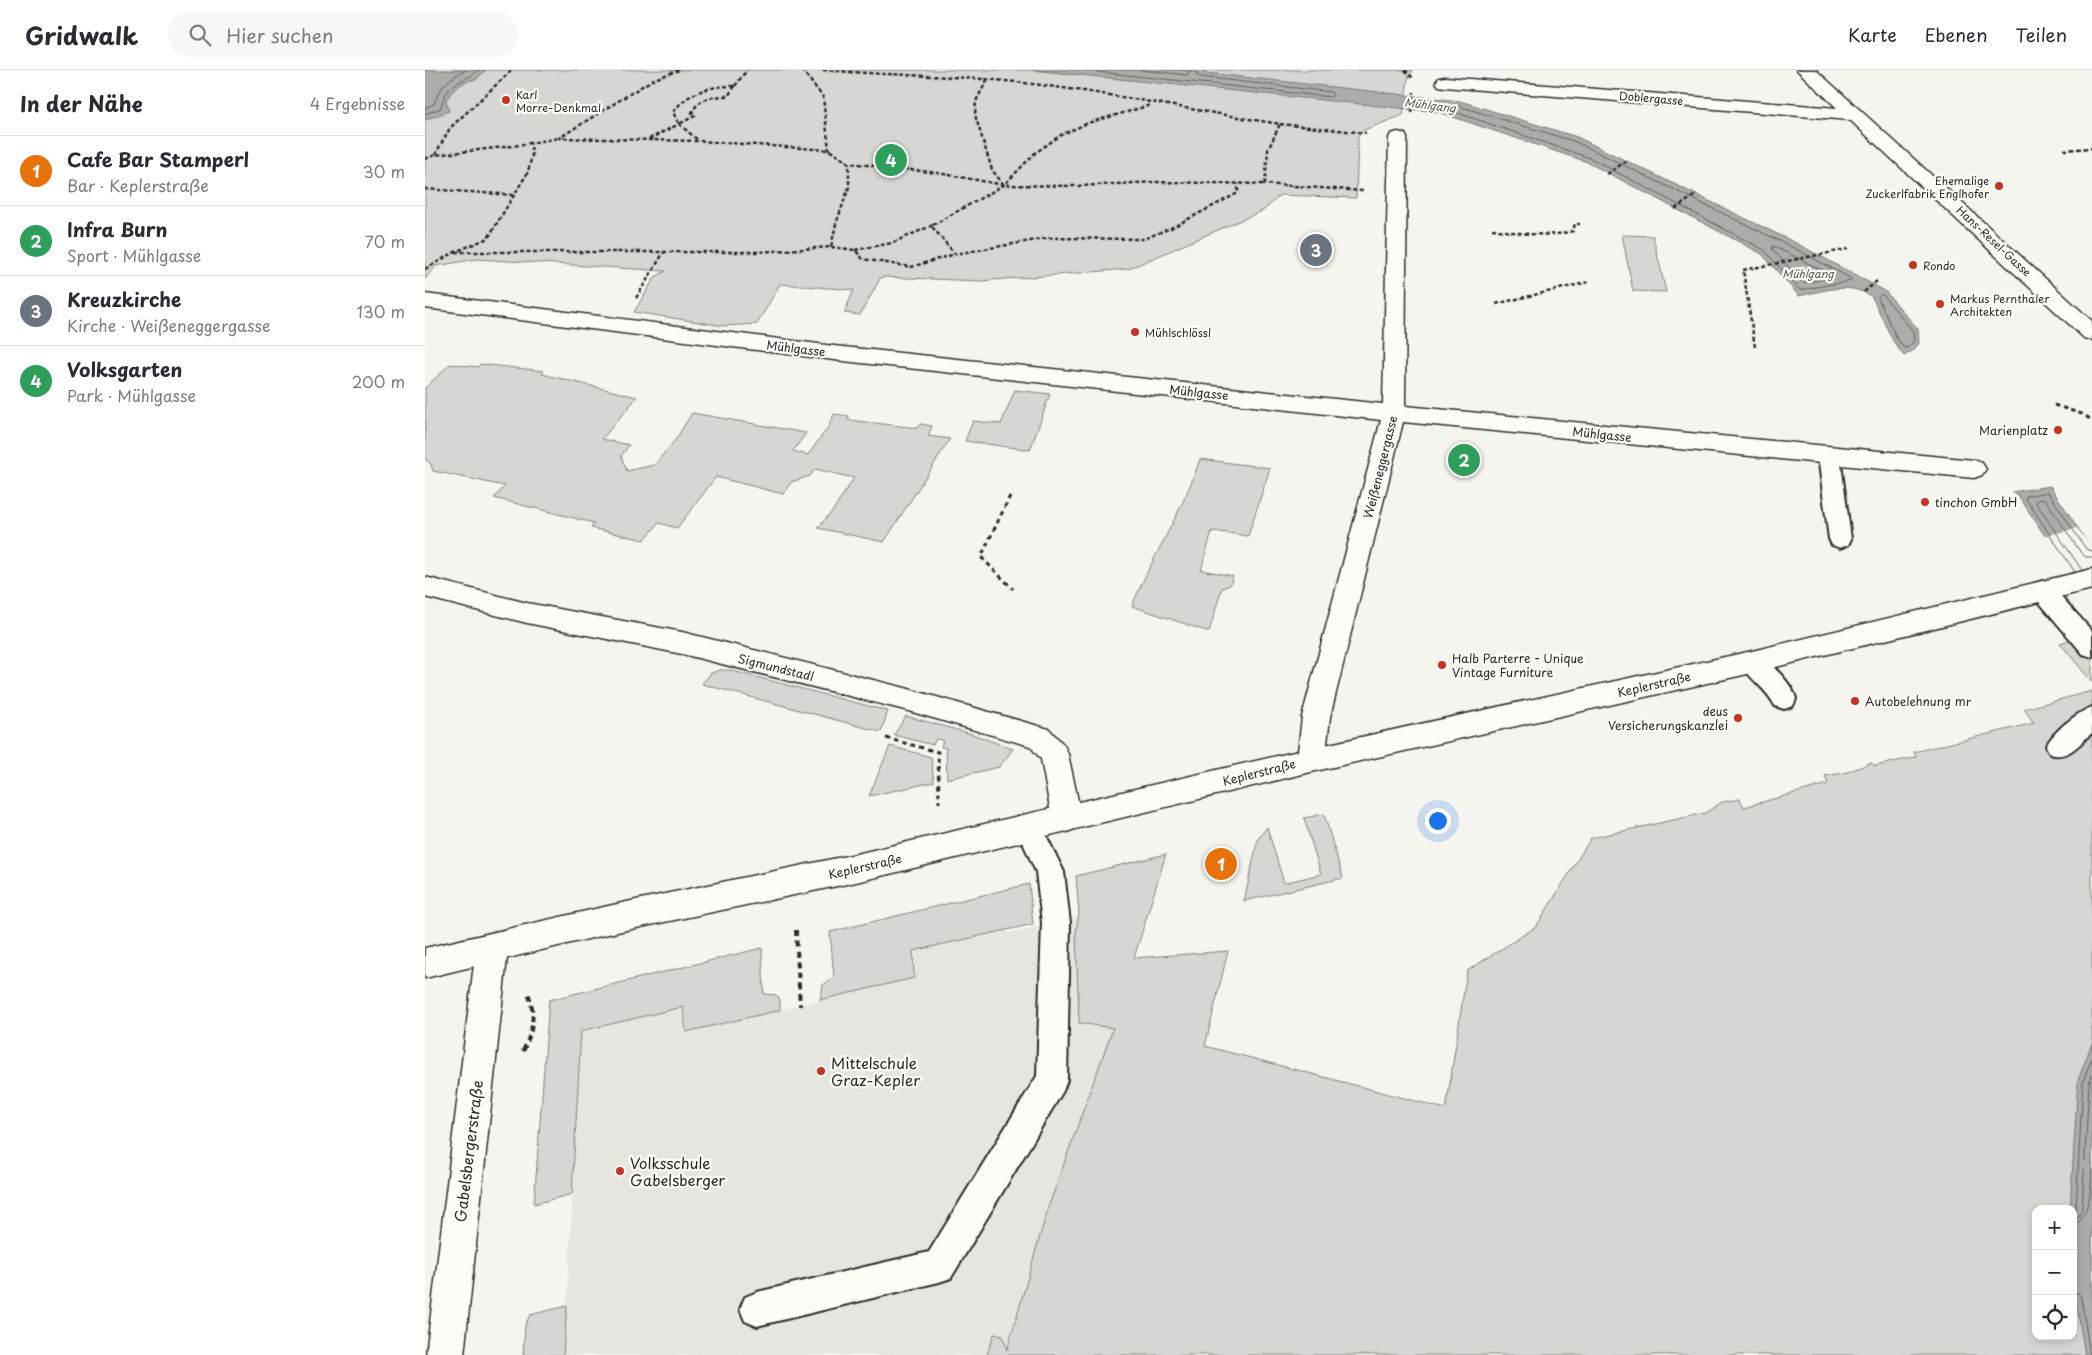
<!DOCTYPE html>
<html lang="de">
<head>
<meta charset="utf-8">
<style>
  body { margin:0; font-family:"Playpen Sans",sans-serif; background:#f7f7f7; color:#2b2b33 }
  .controls { position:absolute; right:15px; bottom:15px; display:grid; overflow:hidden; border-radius:10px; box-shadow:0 2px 8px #0003 }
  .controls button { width:45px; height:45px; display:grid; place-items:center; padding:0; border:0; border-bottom:1px solid #e1e1e2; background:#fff; color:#2b2b33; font:25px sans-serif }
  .you { position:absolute; left:1012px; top:750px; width:18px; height:18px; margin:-12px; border:4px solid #fff; border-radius:50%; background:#1a73e8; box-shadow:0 0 0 8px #1a73e833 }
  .badge { display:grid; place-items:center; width:32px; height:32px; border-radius:50%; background:#0f766e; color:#fff; font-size:16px; font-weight:700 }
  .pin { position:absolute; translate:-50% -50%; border:2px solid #fff; box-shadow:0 1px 5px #0006 }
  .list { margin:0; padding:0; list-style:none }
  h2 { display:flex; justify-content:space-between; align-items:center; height:65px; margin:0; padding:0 20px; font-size:21px }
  h2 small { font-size:16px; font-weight:400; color:#7c7c81 }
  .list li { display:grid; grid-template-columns:32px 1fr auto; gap:15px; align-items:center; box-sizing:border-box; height:70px; padding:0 20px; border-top:1px solid #e1e1e2 }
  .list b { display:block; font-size:19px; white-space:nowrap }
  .list p { margin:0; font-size:16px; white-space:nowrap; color:#7c7c81 }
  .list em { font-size:16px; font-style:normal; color:#7c7c81 }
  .icon { flex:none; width:28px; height:28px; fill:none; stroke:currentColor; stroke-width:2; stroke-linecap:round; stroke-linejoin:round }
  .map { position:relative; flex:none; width:1667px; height:1285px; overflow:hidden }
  header { display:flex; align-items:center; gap:30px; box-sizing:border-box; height:70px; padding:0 25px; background:#fff; border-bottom:1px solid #e1e1e2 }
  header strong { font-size:24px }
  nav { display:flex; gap:28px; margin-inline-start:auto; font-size:18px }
  .search { width:350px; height:45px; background:#f7f7f7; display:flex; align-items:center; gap:12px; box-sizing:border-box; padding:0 18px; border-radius:28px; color:#7c7c81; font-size:19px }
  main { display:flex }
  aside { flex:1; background:#fff }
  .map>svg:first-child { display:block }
  .built { fill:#e6e5e0 }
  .green { fill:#d7d6d2; stroke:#81807e; fill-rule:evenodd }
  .water { fill:#adaca9; stroke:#797877 }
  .pier { fill:#f5f4ef }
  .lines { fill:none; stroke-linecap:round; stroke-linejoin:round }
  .shore { stroke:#5f5f5d; stroke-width:1 }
  .lane-casing { stroke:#2b2b2b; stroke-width:4 }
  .street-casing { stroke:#2b2b2b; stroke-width:3 }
  .primary-casing { stroke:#2b2b2b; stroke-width:3 }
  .path-far2 { stroke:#2b2b2b; stroke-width:2.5; stroke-dasharray:4 2.5; stroke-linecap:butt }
  .path-far1 { stroke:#2b2b2b; stroke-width:3; stroke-dasharray:4.5 4; stroke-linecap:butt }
  .path { stroke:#2b2b2b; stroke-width:4; stroke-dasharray:6 4.5; stroke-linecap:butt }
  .lane { fill:#fdfcf7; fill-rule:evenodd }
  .street { fill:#fdfcf7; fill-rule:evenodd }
  .primary { fill:#fdfcf7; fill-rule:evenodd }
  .poi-dot { fill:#c8321e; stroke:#fdfcf7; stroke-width:2 }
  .labels { text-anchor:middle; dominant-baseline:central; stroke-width:4.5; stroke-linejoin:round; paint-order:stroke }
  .far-poi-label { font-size:11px; fill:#2b2b2b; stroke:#fdfcf7; text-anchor:start }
  .far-street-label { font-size:11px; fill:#2b2b2b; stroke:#fdfcf7 }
  .far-water-label { font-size:11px; font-style:italic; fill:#585857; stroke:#fdfcf7 }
  .street-label { font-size:12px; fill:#2b2b2b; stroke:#fdfcf7 }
  .poi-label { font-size:12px; fill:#2b2b2b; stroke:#fdfcf7; text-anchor:start }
  .near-poi-label { font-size:15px; fill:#2b2b2b; stroke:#fdfcf7; text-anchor:start }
  .near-street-label { font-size:15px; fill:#2b2b2b; stroke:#fdfcf7 }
</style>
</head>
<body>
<header>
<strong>Gridwalk</strong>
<div class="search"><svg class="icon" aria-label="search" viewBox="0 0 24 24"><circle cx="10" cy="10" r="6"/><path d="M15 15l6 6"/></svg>Hier suchen</div>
<nav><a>Karte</a><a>Ebenen</a><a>Teilen</a></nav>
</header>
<main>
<aside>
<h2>In der Nähe<small>4 Ergebnisse</small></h2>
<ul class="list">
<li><span class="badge" style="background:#e8710a">1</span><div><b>Cafe Bar Stamperl</b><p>Bar · Keplerstraße</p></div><em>30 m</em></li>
<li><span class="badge" style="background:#2e9e5b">2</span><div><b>Infra Burn</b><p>Sport · Mühlgasse</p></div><em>70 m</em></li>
<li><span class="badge" style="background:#6b7280">3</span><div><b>Kreuzkirche</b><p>Kirche · Weißeneggergasse</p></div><em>130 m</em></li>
<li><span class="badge" style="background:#2e9e5b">4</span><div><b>Volksgarten</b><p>Park · Mühlgasse</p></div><em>200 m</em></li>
</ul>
</aside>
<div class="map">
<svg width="1667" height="1285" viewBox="0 0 1667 1285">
  <rect width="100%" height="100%" fill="#f5f4ef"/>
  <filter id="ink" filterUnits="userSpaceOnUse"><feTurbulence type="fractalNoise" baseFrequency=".02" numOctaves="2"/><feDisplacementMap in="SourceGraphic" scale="10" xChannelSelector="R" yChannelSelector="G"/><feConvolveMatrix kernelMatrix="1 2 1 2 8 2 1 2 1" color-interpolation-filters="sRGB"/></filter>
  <g filter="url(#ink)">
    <path class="built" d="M 654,847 L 651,862 L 654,953 L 689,957 L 984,1285 L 138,1285 L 142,1236 L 156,961 L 259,937 L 261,962 L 489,908 L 488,881 L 582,860 L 584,863 Z"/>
    <path class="green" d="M 0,0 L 988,0 L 983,9 L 978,45 L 939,60 L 933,67 L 931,128 L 855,125 L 839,140 L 703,199 L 556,211 L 456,207 L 435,245 L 419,243 L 429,220 L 355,214 L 332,254 L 299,256 L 209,242 L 230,207 L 241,201 L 52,189 L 11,196 L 0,209 Z
      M 1197,165 L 1228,166 L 1241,222 L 1208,221 Z
      M 25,294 L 53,297 L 55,294 L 119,301 L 117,304 L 212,327 L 177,369 L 204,375 L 196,386 L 202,401 L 229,395 L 251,369 L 267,343 L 381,363 L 368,381 L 383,385 L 404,356 L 409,344 L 424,346 L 423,350 L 492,358 L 495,354 L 507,356 L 503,366 L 525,369 L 459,472 L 393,458 L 409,439 L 429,408 L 390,399 L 385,406 L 366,412 L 358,424 L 291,407 L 252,458 L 234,453 L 219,470 L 166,458 L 169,453 L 69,428 L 80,416 L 8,401 L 6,394 L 0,389 L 0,318 Z
      M 590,320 L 625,324 L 605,380 L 540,371 L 548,351 L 576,354 Z
      M 775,389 L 845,398 L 823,466 L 787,461 L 776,500 L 808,506 L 805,515 L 797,518 L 784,562 L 707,536 C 727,486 759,440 775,389 Z
      M 1667,563 L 1667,612 L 1635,573 Z
      M 295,600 L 304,600 L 463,641 L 456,662 L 277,614 L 286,603 Z
      M 1667,621 L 1667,1285 L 562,1285 L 569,1264 L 578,1266 L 582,1280 L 623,1138 L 688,958 L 654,953 L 651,862 L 654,843 L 651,806 L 741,784 L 709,888 L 803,881 L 780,976 L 1021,1039 L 1042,901 L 1111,857 L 1166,768 L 1280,743 L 1297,732 L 1315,729 L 1319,737 L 1403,714 L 1400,706 L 1419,703 L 1446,693 L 1450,696 L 1491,687 L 1489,682 L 1609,653 L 1599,639 ZM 1611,1139 L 1648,1139 L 1648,1266 L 1611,1266 Z
      M 481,646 L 547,664 L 588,679 L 574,697 L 522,709 L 521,678 L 516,677 L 518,670 L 511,669 L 508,675 L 469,665 Z
      M 465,676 L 506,687 L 509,712 L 444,726 Z
      M 899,744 L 918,808 L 819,831 L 833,769 L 842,757 L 859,813 L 896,804 L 879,748 Z
      M 604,814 L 608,854 L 488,881 L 489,908 L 395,930 L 398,915 L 409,908 L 405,862 Z
      M 337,878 L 339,924 L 351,925 L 355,929 L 355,940 L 261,962 L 258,937 L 156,961 L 147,1124 L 109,1134 L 124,930 Z
      M 142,1236 L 138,1285 L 98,1285 L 100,1255 L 105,1245 Z"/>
    <path class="water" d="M 0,0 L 61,0 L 51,10 C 39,9 26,21 21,31 L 24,41 L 0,50 Z
      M 607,0 L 754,0 L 1035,31 L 1152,67 L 1371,173 L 1460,221 L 1493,259 L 1494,273 L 1489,280 L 1479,286 L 1468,271 L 1447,227 C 1424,211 1399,221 1374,226 L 1337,184 L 1162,92 L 1013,42 Z
      M 1625,416 L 1667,479 L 1620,466 L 1593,425 L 1587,422 Z
      M 1667,973 L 1667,1285 L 1660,1285 L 1648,1213 L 1648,1139 L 1645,1139 L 1653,1010 Z"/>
    <path class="pier" d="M 1652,458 L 1667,477 L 1667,538 L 1625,478 L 1620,466 Z"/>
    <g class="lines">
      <path class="shore" d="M 655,0 L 906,27 L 908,25 L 906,22 L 776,7 L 772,5 L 771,0
        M 715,0 L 762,5 L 765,0
        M 1025,35 L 1034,36 L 1151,72 L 1369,178 L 1425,208 L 1426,211 L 1375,220 L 1339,180 L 1165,88 L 1024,40 L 1022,37 Z
        M 0,38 L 9,34 C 14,17 25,7 41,0
        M 0,44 L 16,38 C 21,11 36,15 54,0
        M 1348,176 L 1405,204 L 1406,208 L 1378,213 L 1348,180 Z
        M 1457,224 L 1488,261 L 1489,271 L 1482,278 L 1479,278 L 1472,269 L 1453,228 Z
        M 1657,500 L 1611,433 L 1612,430 L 1620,429 L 1656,483 L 1661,487 L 1667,487
        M 1650,502 L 1601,429 L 1601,426 L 1623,422 L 1661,479 L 1667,481
        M 1648,1142 L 1651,1138 L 1658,1012 L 1667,987
        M 1648,1149 L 1654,1146 L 1657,1139 L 1664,1013 L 1667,1005
        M 1648,1157 C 1667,1144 1666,1114 1667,1093
        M 1648,1222 L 1653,1223 L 1656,1227 L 1665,1285"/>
      <defs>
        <path id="lane" d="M 1404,378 L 1412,381 L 1415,386 L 1426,469 L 1423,475 L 1415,478 L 1407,475 L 1404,469 L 1393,386 L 1396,381 Z
          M 1617,511 L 1625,514 L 1667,561 L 1667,587 L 1658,584 L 1609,526 L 1605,520 L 1609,514 Z
          M 1327,582 C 1341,587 1368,614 1371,629 L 1368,636 L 1359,639 L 1350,636 C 1342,619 1324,609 1315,592 L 1318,585 Z
          M 1667,637 L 1667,663 C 1654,674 1643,690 1625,684 L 1621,676 C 1629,661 1651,643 1667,637 Z
          M 604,745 L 613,749 L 639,802 L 645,853 L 642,1010 L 638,1021 L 526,1208 L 514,1212 L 332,1256 L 320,1251 L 315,1239 L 320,1227 L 332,1222 L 504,1182 L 612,1006 L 617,853 L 611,802 L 591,757 L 595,749 Z"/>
        <path id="street" d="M 1372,0 L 1391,0 L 1667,251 L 1667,270 L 1659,268 L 1425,50 L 1020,17 L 1014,16 L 1011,12 L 1014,8 L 1020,7 L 1412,38 Z
          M 973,62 L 980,64 L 982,68 L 980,336 L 1549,390 L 1557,393 L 1561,399 L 1557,405 L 1549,408 L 978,352 L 905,647 L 900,690 L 896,699 L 886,702 L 876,699 L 872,690 L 877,647 L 956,350 L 409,290 L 0,238 L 0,224 L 409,276 L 958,334 L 964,68 L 966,64 Z
          M 0,507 L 102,533 L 257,562 L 480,618 L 624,659 L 639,675 L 643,684 L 657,749 L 652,758 L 642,762 L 632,758 L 627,749 L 616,689 L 605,676 L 480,640 L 257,584 L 102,553 L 0,527 Z
          M 67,863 L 78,868 L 83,878 L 39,1285 L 1,1285 L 51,878 L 56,868 Z"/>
        <path id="primary" d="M 1667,499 L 1667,519 L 1327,603 L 886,702 L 431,812 L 192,862 L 0,908 L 0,878 L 192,834 L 431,784 L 886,678 L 1327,581 Z"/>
      </defs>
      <use href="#lane" class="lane-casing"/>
      <use href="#street" class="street-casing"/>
      <use href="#primary" class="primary-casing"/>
      <path class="path-far2" d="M 254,0 L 227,10 L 134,68 L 274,71 L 404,80 L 424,93 L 513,103 L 579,115 L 653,116 L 730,112 L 840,114
        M 377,0 L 398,27 L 404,80
        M 398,0 C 468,6 538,5 607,14 C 690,24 772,41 855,54 L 843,80 L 840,114 L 938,121
        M 980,0 L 988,8
        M 562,10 L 551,31 L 550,45 L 567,100 L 579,115
        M 310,16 L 322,0
        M 310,16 L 303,26 C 288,26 273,28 267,43 L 270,46 L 254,54 L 248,42 C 264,21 285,16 310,16 Z
        M 987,43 L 989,22
        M 254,54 L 274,71
        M 855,54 L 941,63
        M 224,69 L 254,54
        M 1639,80 L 1667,78
        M 10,85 L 25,58 L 87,0
        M 0,89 L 10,85 L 88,76 L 134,68
        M 1182,104 L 1203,90
        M 0,119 L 89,125
        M 1250,139 L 1272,124
        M 508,155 L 579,115 L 610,83 L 636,65 L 663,53 L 726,35
        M 1067,159 C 1094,163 1121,168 1148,161 L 1150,154 L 1155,154
        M 406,177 L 430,180 L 438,189 L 486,197 L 530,184
        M 430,180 L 467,173 L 508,155 L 508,158 L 530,184 L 623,168 L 719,169 L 748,157 L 813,123 L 813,114
        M 30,182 L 333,182 L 406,177 L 411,154 L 424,117 L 424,93
        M 0,199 L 30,182 L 63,168 L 103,102 L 107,85 L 106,74
        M 1439,222 L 1452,211
        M 211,228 L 239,182
        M 1071,234 L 1164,212
        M 1330,277 L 1318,200 L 1423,179"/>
      <path class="path-far1" d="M 1629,335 L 1657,344 L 1667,350
        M 585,426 L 556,487 L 588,519
        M 461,668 L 513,682 L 514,733"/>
      <path class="path" d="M 371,860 L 375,936
        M 98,981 C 108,961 111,944 103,923"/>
      <use href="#lane" class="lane"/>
      <use href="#street" class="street"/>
      <use href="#primary" class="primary"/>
    </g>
  </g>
  <g class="poi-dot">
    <circle cx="81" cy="30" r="5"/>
    <circle cx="1574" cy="116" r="5"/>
    <circle cx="1488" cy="195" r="5"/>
    <circle cx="1515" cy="234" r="5"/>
    <circle cx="710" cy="262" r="5"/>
    <circle cx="1633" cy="360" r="5"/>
    <circle cx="1500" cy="432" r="5"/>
    <circle cx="1017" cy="595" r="5"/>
    <circle cx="1430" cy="631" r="5"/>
    <circle cx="1313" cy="648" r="5"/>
    <circle cx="396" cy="1001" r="5"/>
    <circle cx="195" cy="1101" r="5"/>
  </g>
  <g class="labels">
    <g class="far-poi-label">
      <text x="91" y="24">Karl<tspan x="91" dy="13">Morre-Denkmal</tspan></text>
      <text x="1564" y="110" text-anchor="end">Ehemalige<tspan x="1564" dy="13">Zuckerlfabrik Englhofer</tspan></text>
      <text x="1498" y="195">Rondo</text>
      <text x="1525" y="228">Markus Pernthaler<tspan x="1525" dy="13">Architekten</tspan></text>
      <text x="720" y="262">Mühlschlössl</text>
    </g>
    <g class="far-street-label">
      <text transform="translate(1226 28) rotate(5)">Doblergasse</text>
      <text transform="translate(1569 171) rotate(43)">Hans-Resel-Gasse</text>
    </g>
    <g class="far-water-label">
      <text transform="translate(1005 35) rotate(7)">Mühlgang</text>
      <text x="1383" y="203">Mühlgang</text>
    </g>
    <g class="street-label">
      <text transform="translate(371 278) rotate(7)">Mühlgasse</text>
      <text transform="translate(774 322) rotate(6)">Mühlgasse</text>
      <text transform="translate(1177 364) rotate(6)">Mühlgasse</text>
      <text transform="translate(955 397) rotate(-76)">Weißeneggergasse</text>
      <text transform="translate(351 597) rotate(14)">Sigmundstadl</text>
      <text transform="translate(1229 614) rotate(-13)">Keplerstraße</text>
      <text transform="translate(834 702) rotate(-14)">Keplerstraße</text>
      <text transform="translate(440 796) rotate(-13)">Keplerstraße</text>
    </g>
    <g class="poi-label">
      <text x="1623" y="360" text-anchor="end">Marienplatz</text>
      <text x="1510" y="432">tinchon GmbH</text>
      <text x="1027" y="588">Halb Parterre - Unique<tspan x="1027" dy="14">Vintage Furniture</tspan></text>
      <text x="1440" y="631">Autobelehnung mr</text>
      <text x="1303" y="641" text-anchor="end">deus<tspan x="1303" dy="14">Versicherungskanzlei</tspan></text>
    </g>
    <g class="near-poi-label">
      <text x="406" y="992">Mittelschule<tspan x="406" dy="17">Graz-Kepler</tspan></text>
      <text x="205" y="1092">Volksschule<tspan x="205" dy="17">Gabelsberger</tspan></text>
    </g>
    <g class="near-street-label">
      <text transform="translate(43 1081) rotate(-83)">Gabelsbergerstraße</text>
    </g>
  </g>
</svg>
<div class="controls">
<button>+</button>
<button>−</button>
<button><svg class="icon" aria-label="locate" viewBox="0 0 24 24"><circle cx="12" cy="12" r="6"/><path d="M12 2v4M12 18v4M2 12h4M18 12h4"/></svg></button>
</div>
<div class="you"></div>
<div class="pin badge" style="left:796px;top:794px;background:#e8710a">1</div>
<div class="pin badge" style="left:1039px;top:390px;background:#2e9e5b">2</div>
<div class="pin badge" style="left:891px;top:180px;background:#6b7280">3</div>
<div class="pin badge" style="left:466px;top:90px;background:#2e9e5b">4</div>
</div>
</main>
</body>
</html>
